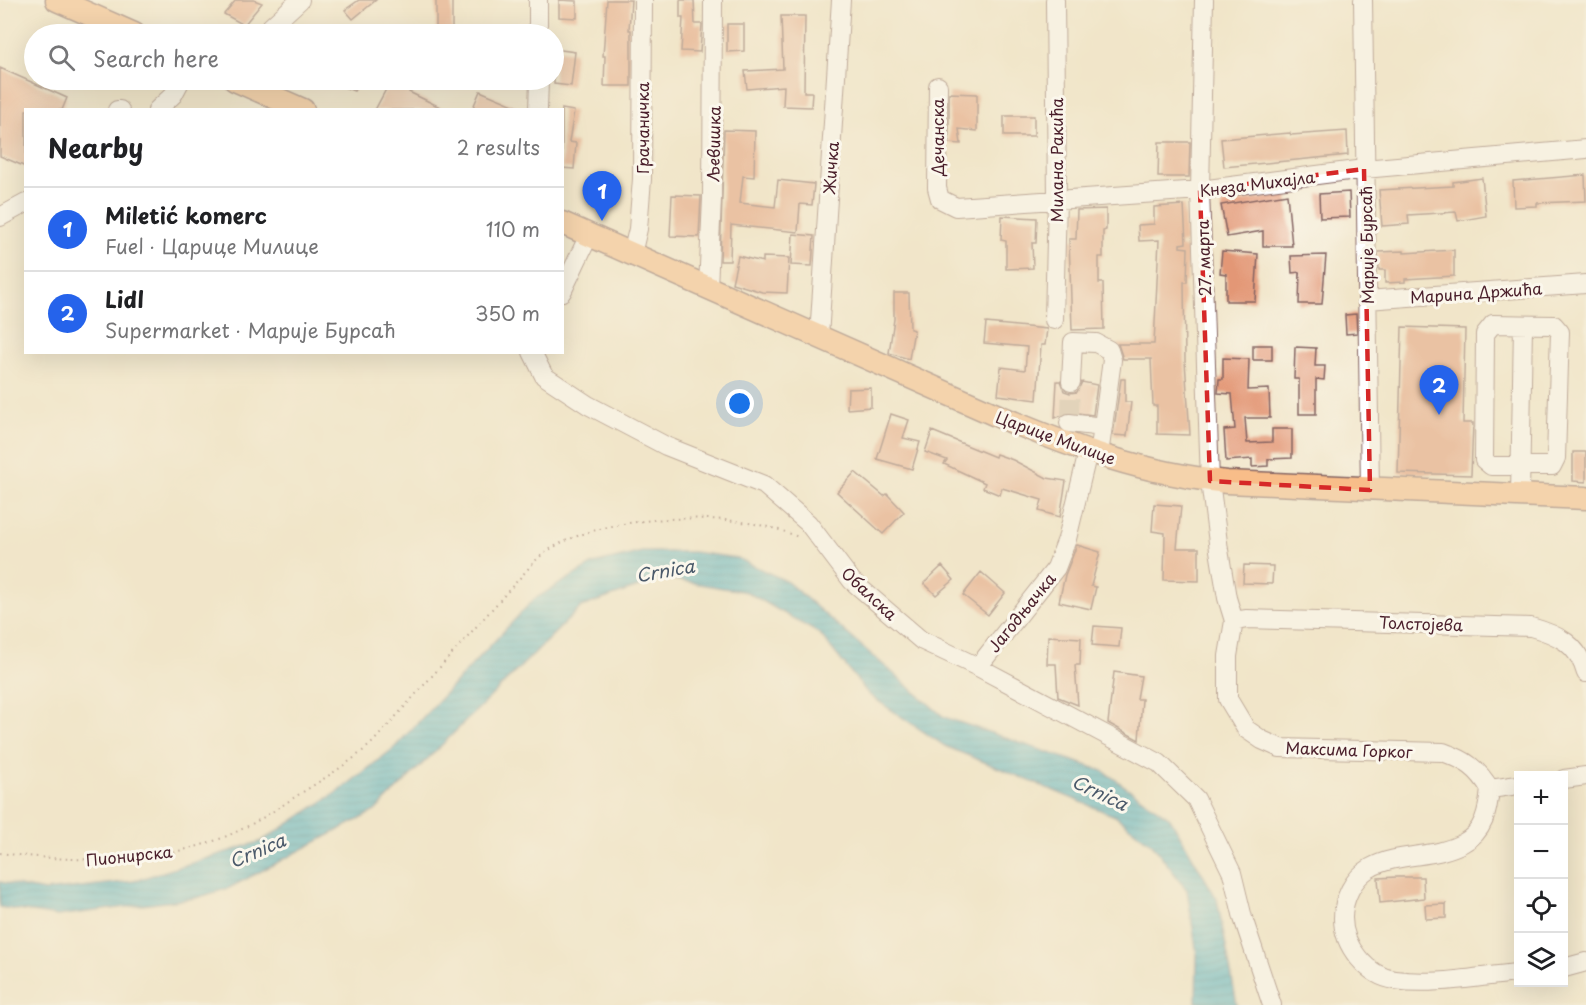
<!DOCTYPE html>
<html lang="en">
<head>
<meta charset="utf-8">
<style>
  body { margin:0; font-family:"Playpen Sans",sans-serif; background:#f2f2f2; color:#202124 }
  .controls { position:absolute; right:18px; bottom:18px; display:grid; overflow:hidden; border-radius:0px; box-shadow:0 6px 24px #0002 }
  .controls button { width:54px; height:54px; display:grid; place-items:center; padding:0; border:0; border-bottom:2px solid #e0e0e0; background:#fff; color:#202124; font:30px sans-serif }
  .you { position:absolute; left:740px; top:404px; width:21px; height:21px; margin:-15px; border:4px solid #fff; border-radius:50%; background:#1a73e8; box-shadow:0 0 0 9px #1a73e833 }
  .badge { display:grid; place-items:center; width:39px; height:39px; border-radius:50%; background:#2563eb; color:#fff; font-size:20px; font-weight:700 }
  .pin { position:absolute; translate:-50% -50px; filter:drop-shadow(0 2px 3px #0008) }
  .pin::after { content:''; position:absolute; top:32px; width:21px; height:18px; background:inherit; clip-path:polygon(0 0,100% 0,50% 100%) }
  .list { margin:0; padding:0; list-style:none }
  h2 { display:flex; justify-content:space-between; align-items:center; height:78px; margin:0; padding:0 24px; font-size:26px }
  h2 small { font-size:20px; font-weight:400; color:#757577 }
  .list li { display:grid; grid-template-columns:39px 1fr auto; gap:18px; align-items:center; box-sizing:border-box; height:84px; padding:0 24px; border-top:2px solid #e0e0e0 }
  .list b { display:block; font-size:22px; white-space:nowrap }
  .list p { margin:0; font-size:20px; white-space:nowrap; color:#757577 }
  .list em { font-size:20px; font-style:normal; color:#757577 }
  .icon { flex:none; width:33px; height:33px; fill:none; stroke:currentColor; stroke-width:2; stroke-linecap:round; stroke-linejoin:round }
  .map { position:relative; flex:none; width:1586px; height:1005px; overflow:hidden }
  .search { position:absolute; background:#fff; box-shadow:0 6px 24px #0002; left:24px; top:24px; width:540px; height:66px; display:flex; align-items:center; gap:15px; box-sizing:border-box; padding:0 21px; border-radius:33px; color:#757577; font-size:22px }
  .panel { position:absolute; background:#fff; box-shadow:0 6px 24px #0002; left:24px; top:108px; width:540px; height:246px; border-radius:0px }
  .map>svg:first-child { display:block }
  .water { fill:url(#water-rules); stroke:#4a687a; stroke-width:1.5 }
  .building { fill:#e39776 }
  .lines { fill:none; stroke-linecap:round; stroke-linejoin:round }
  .minor-tunnel { stroke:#d0bda9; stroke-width:18; stroke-dasharray:18 9; stroke-linecap:butt }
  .minor-casing { stroke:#846462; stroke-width:20 }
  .major-casing { stroke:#846462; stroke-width:25 }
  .path { stroke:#846462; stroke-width:2; stroke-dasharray:1.5 4.5; stroke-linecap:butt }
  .minor { stroke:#fff; stroke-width:18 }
  .major { stroke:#f8bd89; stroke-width:22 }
  .marked { fill:none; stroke:#d62828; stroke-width:4.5; stroke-dasharray:12 8; stroke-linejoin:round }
  .labels { text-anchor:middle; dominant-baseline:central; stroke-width:6; stroke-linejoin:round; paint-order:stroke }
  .street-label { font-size:16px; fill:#4a1f2b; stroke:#fbf7ec }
  .water-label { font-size:18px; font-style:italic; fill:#4a596a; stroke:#fbf7ec }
</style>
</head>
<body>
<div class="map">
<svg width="1586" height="1005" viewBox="0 0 1586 1005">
  <defs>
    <pattern id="water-rules" width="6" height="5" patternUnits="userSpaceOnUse" patternTransform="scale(1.5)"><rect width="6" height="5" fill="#49b0c8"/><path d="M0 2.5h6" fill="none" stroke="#3f8fa3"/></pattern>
  </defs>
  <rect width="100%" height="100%" fill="#fbf7ec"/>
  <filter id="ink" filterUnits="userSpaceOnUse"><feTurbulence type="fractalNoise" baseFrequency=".0167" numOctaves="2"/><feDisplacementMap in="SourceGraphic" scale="12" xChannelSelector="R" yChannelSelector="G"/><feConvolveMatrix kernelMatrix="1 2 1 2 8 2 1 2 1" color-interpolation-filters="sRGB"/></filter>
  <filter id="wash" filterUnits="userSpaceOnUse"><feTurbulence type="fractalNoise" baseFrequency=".008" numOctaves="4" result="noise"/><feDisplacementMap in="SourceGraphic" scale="24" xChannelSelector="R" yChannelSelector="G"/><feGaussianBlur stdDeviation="1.35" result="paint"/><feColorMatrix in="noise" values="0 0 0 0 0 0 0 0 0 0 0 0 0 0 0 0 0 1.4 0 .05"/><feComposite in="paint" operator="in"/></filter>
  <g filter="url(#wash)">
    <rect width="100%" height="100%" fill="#f1e5c9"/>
    <path class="water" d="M 642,552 L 693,552 L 737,558 L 786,581 L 944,717 L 1103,771 L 1170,818 L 1217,899 L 1237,1005 L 1196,1003 L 1197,955 L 1187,890 L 1152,844 L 1115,816 L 945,746 L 869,695 L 820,634 L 747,592 L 664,578 L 581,607 L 375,811 L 229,888 L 196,898 L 57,916 L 0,907 L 0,882 L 44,891 L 134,881 L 262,841 L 339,791 L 394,748 L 534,599 L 593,564 Z"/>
    <g id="blocks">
      <path class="building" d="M 236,0 L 254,0 L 262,3 L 244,25 L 224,14 Z
        M 359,0 L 376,0 L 353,19 L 345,10 Z
        M 436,0 L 452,0 L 452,34 L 436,34 Z
        M 559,0 L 577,1 L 577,18 L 559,17 Z
        M 607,0 L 631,0 L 629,30 L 631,30 L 631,86 L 604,86 L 605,56 L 603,56 Z
        M 680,0 L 694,0 L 695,24 L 702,24 L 700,52 L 681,51 L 683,18 L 680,18 Z
        M 781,16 L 805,16 L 804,92 L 812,92 L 811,107 L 783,106 L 784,86 L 747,89 L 745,71 L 783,69 Z
        M 727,24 L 744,24 L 744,51 L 727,52 Z
        M 554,49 L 575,52 L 571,86 L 554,84 Z
        M 0,68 L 67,98 L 62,110 L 26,110 L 26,167 L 0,156 Z
        M 326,80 L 360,80 L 354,91 Z
        M 391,80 L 411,86 L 409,92 L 446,110 L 375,110 Z
        M 480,91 L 523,109 L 523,110 L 472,110 Z
        M 949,93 L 977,94 L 977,131 L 959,129 L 961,144 L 949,143 Z
        M 562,109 L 574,111 L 569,142 L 576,143 L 574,169 L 562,168 Z
        M 1004,116 L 1034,116 L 1034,136 L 1004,136 Z
        M 724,130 L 755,131 L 754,177 L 743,176 L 740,203 L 775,207 L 778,180 L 814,184 L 812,205 L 800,204 L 798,232 L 731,225 L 730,261 L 720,261 Z
        M 1347,131 L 1348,155 L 1224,167 L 1221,139 L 1290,133 L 1291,135 Z
        M 1159,142 L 1190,142 L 1189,177 L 1158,177 Z
        M 1585,175 L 1586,201 L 1537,203 L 1537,206 L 1514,207 L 1513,181 Z
        M 1482,178 L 1486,216 L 1458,221 L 1456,212 L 1408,215 L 1409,224 L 1382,226 L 1379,190 L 1453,186 L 1453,182 Z
        M 1349,192 L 1350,217 L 1320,218 L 1319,194 Z
        M 1287,194 L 1292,246 L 1263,246 L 1263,231 L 1227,237 L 1221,205 Z
        M 672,195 L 701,196 L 699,237 L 670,236 Z
        M 1184,205 L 1186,243 L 1180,244 L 1180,247 L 1188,248 L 1187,282 L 1184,282 L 1185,361 L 1190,435 L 1157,434 L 1157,406 L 1153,406 L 1151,359 L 1123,359 L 1118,344 L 1154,344 L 1159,240 L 1139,241 L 1138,225 L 1154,224 L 1154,207 Z
        M 1106,209 L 1106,230 L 1103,231 L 1103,257 L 1099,257 L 1099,283 L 1103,283 L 1104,329 L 1072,330 L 1069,239 L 1076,239 L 1077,210 Z
        M 1002,216 L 1037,218 L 1036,243 L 1032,243 L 1033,268 L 1006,269 L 1006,241 L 1001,240 Z
        M 793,234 L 814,236 L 812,266 L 791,265 Z
        M 1454,250 L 1454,276 L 1405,279 L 1405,282 L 1385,283 L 1385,270 L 1379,270 L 1378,252 L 1404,251 L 1404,253 Z
        M 1222,251 L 1258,254 L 1255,301 L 1226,301 L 1226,274 L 1220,273 Z
        M 1326,255 L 1322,304 L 1299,304 L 1300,272 L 1292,273 L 1291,256 Z
        M 738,256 L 763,262 L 763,257 L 789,258 L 787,293 L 762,292 L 732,283 Z
        M 894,293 L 909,293 L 910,329 L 914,330 L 909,359 L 889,353 L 894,319 Z
        M 1356,314 L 1357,333 L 1346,334 L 1345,315 Z
        M 986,323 L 1047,329 L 1045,345 L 1041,345 L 1037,400 L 998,395 L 1001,367 L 1025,370 L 1027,347 L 984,343 Z
        M 1402,327 L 1465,329 L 1463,423 L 1473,423 L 1471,475 L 1398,473 Z
        M 1253,345 L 1272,345 L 1272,360 L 1253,360 Z
        M 1295,347 L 1316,348 L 1315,366 L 1325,366 L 1324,380 L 1316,379 L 1316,414 L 1299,414 L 1299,379 L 1294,379 Z
        M 1223,358 L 1249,359 L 1248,390 L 1269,389 L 1270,418 L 1245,418 L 1247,443 L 1272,442 L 1272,429 L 1292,429 L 1292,458 L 1268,459 L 1268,466 L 1252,467 L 1252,459 L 1226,461 L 1224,430 L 1235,429 L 1232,394 L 1218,393 L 1219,379 L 1223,379 Z
        M 1121,379 L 1125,379 L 1125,402 L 1131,402 L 1127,436 L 1113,435 Z
        M 1057,381 L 1060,381 L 1064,391 L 1070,393 L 1077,392 L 1082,382 L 1097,385 L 1093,415 L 1070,412 L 1055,418 Z
        M 871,388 L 871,407 L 847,409 L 848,389 Z
        M 891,414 L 909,420 L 903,438 L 920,442 L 912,469 L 877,459 Z
        M 932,431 L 995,457 L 996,454 L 1013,460 L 1047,478 L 1066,481 L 1060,517 L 1039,511 L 1042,500 L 1002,488 L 1000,495 L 983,488 L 985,483 L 944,464 L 947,460 L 925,452 Z
        M 1573,452 L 1586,452 L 1586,482 L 1573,481 Z
        M 855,472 L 884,496 L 887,494 L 904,512 L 883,534 L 837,492 Z
        M 1154,504 L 1181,506 L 1177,548 L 1199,548 L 1199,581 L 1164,580 L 1165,533 L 1152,531 Z
        M 1077,545 L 1100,552 L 1091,586 L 1096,587 L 1091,609 L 1059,602 L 1065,575 Z
        M 1244,565 L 1273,566 L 1272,584 L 1243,583 Z
        M 942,566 L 954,580 L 936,595 L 924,583 Z
        M 981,572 L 1005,593 L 988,615 L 963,595 Z
        M 1094,626 L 1121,628 L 1119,647 L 1092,645 Z
        M 1048,636 L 1081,638 L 1080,665 L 1075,665 L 1078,705 L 1058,697 L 1056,664 L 1047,664 Z
        M 1114,672 L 1141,676 L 1137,699 L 1142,699 L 1139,740 L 1108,723 Z
        M 1397,877 L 1423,877 L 1424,898 L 1380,903 L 1378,878 Z
        M 1446,904 L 1446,918 L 1426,919 L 1425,905 Z"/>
    </g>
  </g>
  <g filter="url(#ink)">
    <use href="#blocks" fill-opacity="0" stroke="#846462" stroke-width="1.5"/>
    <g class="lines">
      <path class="minor-tunnel" d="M 1070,416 L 1071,382"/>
      <defs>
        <path id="minor" d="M 538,0 L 538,34
          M 1204,0 L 1200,190 L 1210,481 L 1219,550 L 1227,598 L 1234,621 L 1228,656 L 1228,699 L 1246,729 L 1262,740 L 1280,748 L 1443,752 C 1465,760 1478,768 1490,789
          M 1363,0 L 1370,490
          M 263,34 L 300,0
          M 938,86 L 937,188 L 940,199 L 956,207 L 1200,190 L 1364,169 L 1586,149
          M 117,110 L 120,110
          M 157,110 L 173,95 L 181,80
          M 538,110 L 539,80
          M 0,217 L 26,203
          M 632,254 L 638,229 L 642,179 L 643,0
          M 708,288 L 712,199 L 713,0
          M 562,292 L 589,235
          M 1367,300 L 1586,284
          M 1054,320 L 1057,199 L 1055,0
          M 1493,324 L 1554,325 L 1560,332 L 1556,458 L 1552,466 L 1491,466 L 1484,460 L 1485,334 Z
          M 819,337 L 841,0
          M 532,352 L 544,376 L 588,405 L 666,446 L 764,485 L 808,523 L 852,581 L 921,640 L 978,667 L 1159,763 L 1196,799 L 1232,873 L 1243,918 L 1272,1005
          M 1071,382 L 1073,342 L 1096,343 L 1109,350 L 1112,360 L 1099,455
          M 1069,423 L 1103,427
          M 1520,496 L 1523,325
          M 1234,621 L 1247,619 L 1531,627 C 1559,635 1578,644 1586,673
          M 978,667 L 1056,568 L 1067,539 L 1088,452
          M 1564,779 L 1586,776
          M 1490,789 C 1488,811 1484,832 1463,843 C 1434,859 1399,852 1370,868 C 1353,878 1343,899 1343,918 C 1343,946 1367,976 1395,980 C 1435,986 1479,976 1518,973
          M 1490,789 L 1518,785
          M 1564,968 L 1586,962"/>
        <path id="major" d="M 57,0 L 134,34
          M 235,80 L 303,110
          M 562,223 L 996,415 C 1070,447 1146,474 1227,482 L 1586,498"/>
      </defs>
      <use href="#minor" class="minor-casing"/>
      <use href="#major" class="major-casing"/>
      <path class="path" d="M 0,853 C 73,862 152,865 222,838 C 250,827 274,811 298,795 C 325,778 350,763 373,742 L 535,561 C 586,511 736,508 798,537"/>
      <use href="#minor" class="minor"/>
      <use href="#major" class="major"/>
    </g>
  </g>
  <path d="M0 0H1586V1005H0ZM 1364,169 L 1370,490 L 1210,481 L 1200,190 Z" fill="#f1e5c9" fill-opacity=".55" fill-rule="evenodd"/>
  <path class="marked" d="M 1364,169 L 1370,490 L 1210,481 L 1200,190 Z"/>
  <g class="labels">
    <g class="street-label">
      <text transform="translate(642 128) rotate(-90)">Грачаничка</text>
      <text transform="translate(937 137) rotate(-90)">Дечанска</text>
      <text transform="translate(713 144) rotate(-89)">Љевишка</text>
      <text transform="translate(1056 160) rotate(-90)">Милана Ракића</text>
      <text transform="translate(830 168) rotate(-86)">Жичка</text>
      <text transform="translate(1257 183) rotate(-7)">Кнеза Михајла</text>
      <text transform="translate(1366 245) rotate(-91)">Марије Бурсаћ</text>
      <text transform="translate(1203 258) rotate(-92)">27. марта</text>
      <text transform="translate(1476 292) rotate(-4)">Марина Држића</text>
      <text transform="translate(1056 437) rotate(20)">Царице Милице</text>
      <text transform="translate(870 593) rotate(43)">Обалска</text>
      <text transform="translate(1021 612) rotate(-51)">Јагодњачка</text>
      <text transform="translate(1421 623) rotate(2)">Толстојева</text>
      <text transform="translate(1349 749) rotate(2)">Максима Горког</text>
      <text transform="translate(129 855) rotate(-6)">Пионирска</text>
    </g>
    <g class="water-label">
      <text transform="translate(665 570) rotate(-10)">Crnica</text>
      <text transform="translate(1100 792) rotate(25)">Crnica</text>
      <text transform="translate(257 850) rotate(-23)">Crnica</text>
    </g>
  </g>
</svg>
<div class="controls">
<button>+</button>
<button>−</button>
<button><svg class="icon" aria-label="locate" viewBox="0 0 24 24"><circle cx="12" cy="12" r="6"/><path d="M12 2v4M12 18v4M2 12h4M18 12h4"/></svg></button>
<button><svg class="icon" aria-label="layers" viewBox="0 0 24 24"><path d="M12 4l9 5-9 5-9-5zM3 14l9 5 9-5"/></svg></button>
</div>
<div class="you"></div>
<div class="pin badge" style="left:602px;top:221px">1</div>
<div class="pin badge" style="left:1439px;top:415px">2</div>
<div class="search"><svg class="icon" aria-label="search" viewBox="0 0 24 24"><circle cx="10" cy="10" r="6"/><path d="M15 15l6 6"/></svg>Search here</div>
<section class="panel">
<h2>Nearby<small>2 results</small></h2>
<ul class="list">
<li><span class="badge">1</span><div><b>Miletić komerc</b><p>Fuel · Царице Милице</p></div><em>110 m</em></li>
<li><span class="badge">2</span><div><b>Lidl</b><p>Supermarket · Марије Бурсаћ</p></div><em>350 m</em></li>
</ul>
</section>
</div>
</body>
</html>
